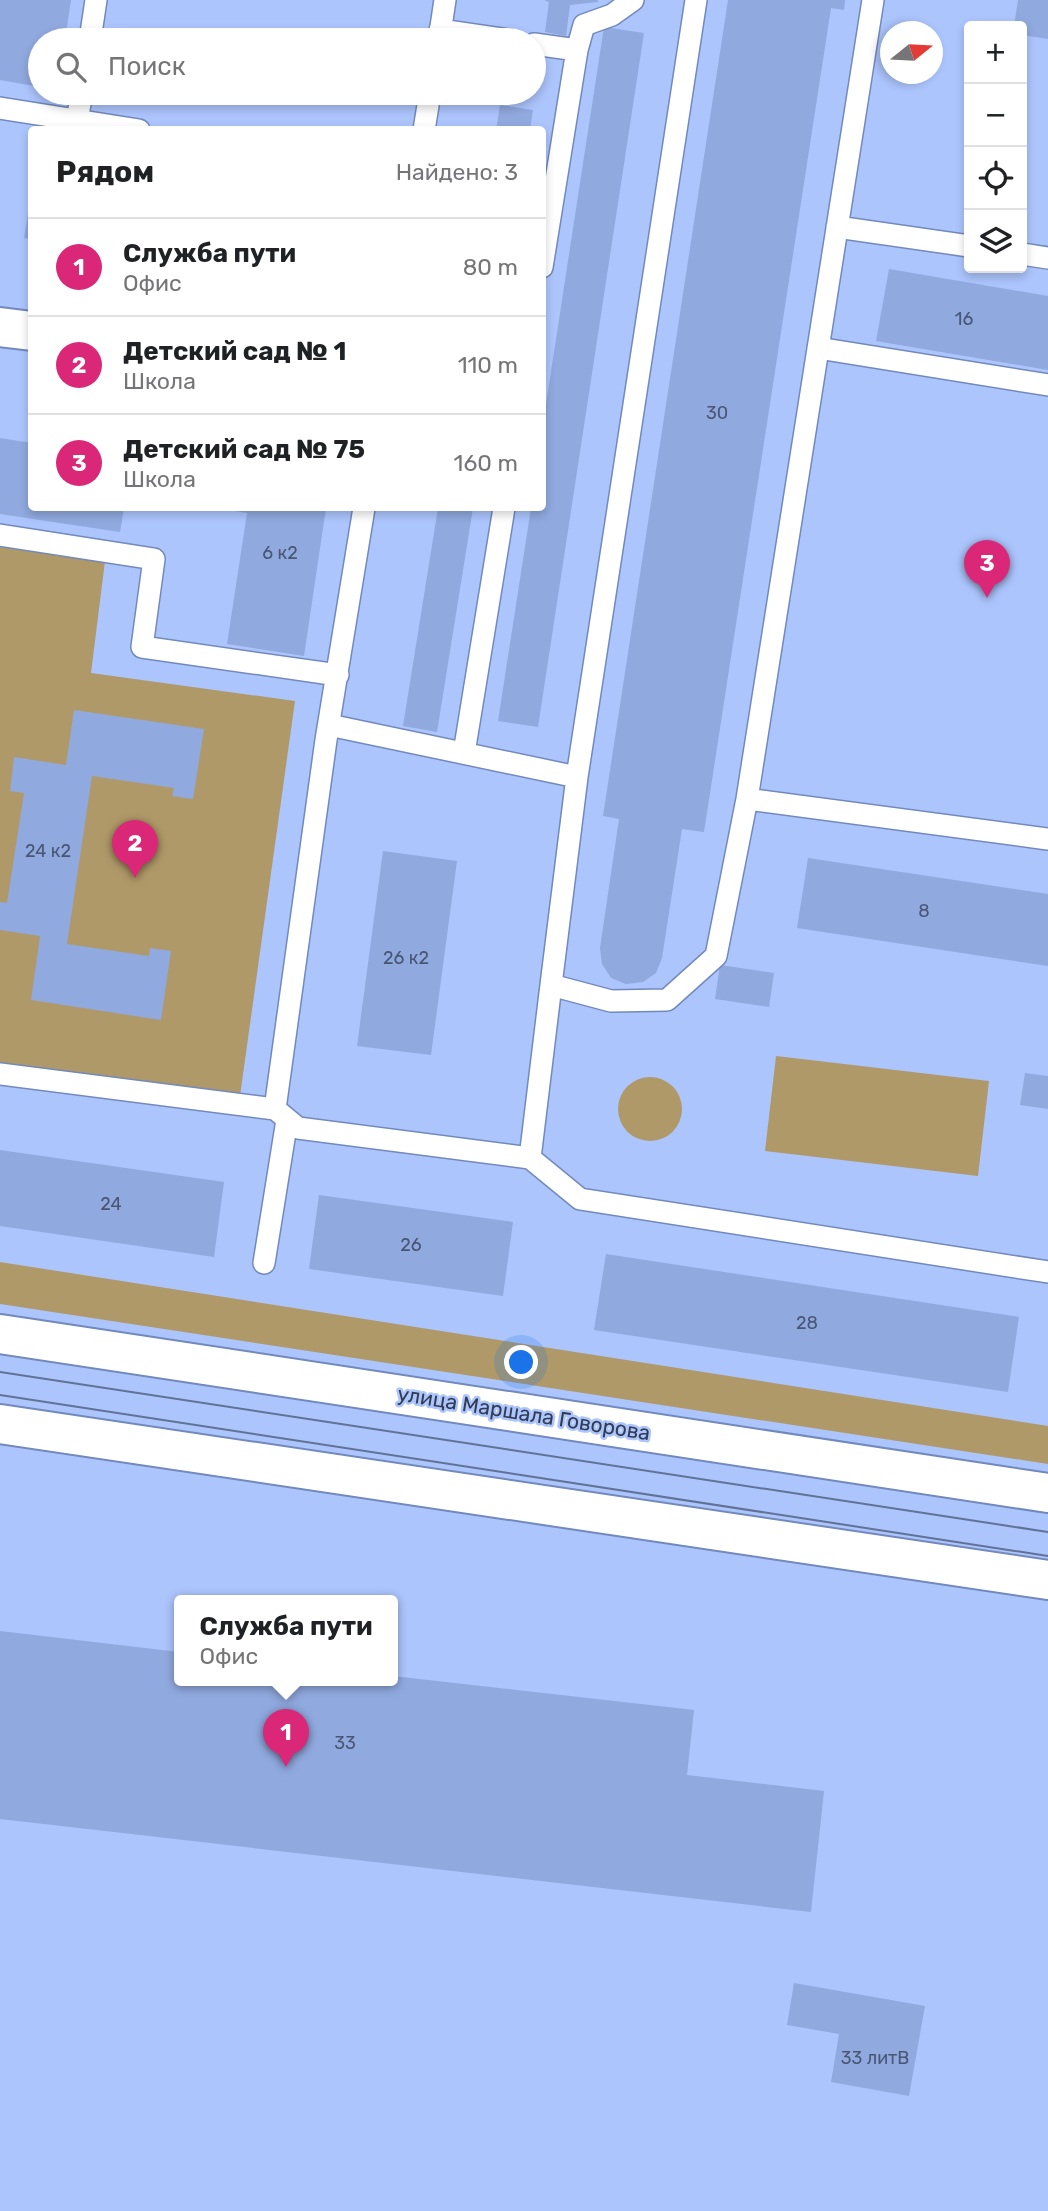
<!DOCTYPE html>
<html lang="ru">
<head>
<meta charset="utf-8">
<style>
  body { margin:0; font-family:Rubik,sans-serif; background:#f6f6f6; color:#202124 }
  .controls { position:absolute; right:21px; top:21px; display:grid; overflow:hidden; border-radius:7px; box-shadow:0 4px 10px #0003 }
  .controls button { width:63px; height:63px; display:grid; place-items:center; padding:0; border:0; border-bottom:2px solid #e0e0e0; background:#fff; color:#202124; font:35px sans-serif }
  .compass { position:absolute; left:880px; top:21px; width:63px; height:63px; border-radius:50%; background:#fff; box-shadow:0 4px 10px #0003; rotate:72deg }
  .you { position:absolute; left:522px; top:1363px; width:24px; height:24px; margin:-18px; border:5px solid #fff; border-radius:50%; background:#1a73e8; box-shadow:0 0 0 10px #1a73e833 }
  .badge { display:grid; place-items:center; width:46px; height:46px; border-radius:50%; background:#db2777; color:#fff; font-size:23px; font-weight:700 }
  .pin { position:absolute; translate:-50% -58px; filter:drop-shadow(0 2px 4px #0008) }
  .pin::after { content:''; position:absolute; top:37px; width:24px; height:21px; background:inherit; clip-path:polygon(0 0,100% 0,50% 100%) }
  .popup { position:absolute; left:174px; top:1595px; width:224px; height:91px; box-sizing:border-box; display:grid; place-content:center; border-radius:7px; background:#fff; filter:drop-shadow(0 2px 5px #0005); font-size:23px; white-space:nowrap; color:#757577 }
  .popup b { font-size:26px; color:#202124 }
  .popup::after { content:''; position:absolute; left:50%; top:100%; margin-left:-14px; border:14px solid transparent; border-top-color:#fff }
  .list { margin:0; padding:0; list-style:none }
  h2 { display:flex; justify-content:space-between; align-items:center; height:91px; margin:0; padding:0 28px; font-size:30px }
  h2 small { font-size:23px; font-weight:400; color:#757577 }
  .list li { display:grid; grid-template-columns:46px 1fr auto; gap:21px; align-items:center; box-sizing:border-box; height:98px; padding:0 28px; border-top:2px solid #e0e0e0 }
  .list b { display:block; font-size:26px; white-space:nowrap }
  .list p { margin:0; font-size:23px; white-space:nowrap; color:#757577 }
  .list em { font-size:23px; font-style:normal; color:#757577 }
  .icon { flex:none; width:38px; height:38px; fill:none; stroke:currentColor; stroke-width:2; stroke-linecap:round; stroke-linejoin:round }
  .map { position:relative; flex:none; width:1048px; height:2211px; overflow:hidden }
  .search { position:absolute; background:#fff; box-shadow:0 4px 10px #0003; left:28px; top:28px; width:518px; height:77px; display:flex; align-items:center; gap:18px; box-sizing:border-box; padding:0 24px; border-radius:38px; color:#757577; font-size:26px }
  .panel { position:absolute; background:#fff; box-shadow:0 4px 10px #0003; left:28px; top:126px; width:518px; height:385px; border-radius:7px }
  .map>svg:first-child { display:block }
  .green { fill:#b09968 }
  .building { fill:#90a9df }
  .lines { fill:none; stroke-linecap:round; stroke-linejoin:round }
  .lane-casing { stroke:#7289bd; stroke-width:24 }
  .street-casing { stroke:#7289bd; stroke-width:42 }
  .secondary-casing { stroke:#7289bd; stroke-width:42 }
  .lane { stroke:#fff; stroke-width:21 }
  .street { stroke:#fff; stroke-width:38 }
  .secondary { stroke:#fff; stroke-width:38 }
  .tram { stroke:#627296; stroke-width:2 }
  .labels { text-anchor:middle; dominant-baseline:central; stroke-width:5; stroke-linejoin:round; paint-order:stroke }
  .number-label { font-size:18px; fill:#495674 }
  .street-label { font-size:21px; fill:#313b51; stroke:#acc5fd }
</style>
</head>
<body>
<div class="map">
<svg width="1048" height="2211" viewBox="0 0 1048 2211">
  <rect width="100%" height="100%" fill="#acc5fd"/>
  <path class="green" d="M 0,547 L 105,561 L 91,673 L 295,701 L 240,1096 L 0,1065 Z
    M 776,1056 L 989,1081 L 978,1176 L 765,1151 Z
    M618 1109a32 32 0 1 1 64 0a32 32 0 1 1-64 0Z
    M 0,1262 L 1048,1426 L 1048,1464 L 0,1304 Z"/>
  <path class="building" d="M 0,0 L 71,0 L 65,40 L 40,40 L 40,87 L 0,80 Z
    M 544,0 L 598,0 L 598,2 L 570,5 L 566,36 L 545,32 L 549,2 Z
    M 728,0 L 845,0 L 844,10 L 831,8 L 704,832 L 682,829 L 662,958 L 656,973 L 643,982 L 626,984 L 611,978 L 602,964 L 600,948 L 619,819 L 603,816 Z
    M 1018,0 L 1048,0 L 1048,39 L 1022,35 L 1022,26 L 1014,26 Z
    M 604,27 L 644,33 L 538,727 L 498,721 L 531,508 L 542,508 L 542,430 Z
    M 491,93 L 524,93 L 523,100 Z
    M 500,105 L 533,110 L 530,130 L 496,130 Z
    M 30,202 L 32,202 L 32,239 L 24,238 Z
    M 889,269 L 1048,296 L 1048,370 L 876,341 Z
    M 0,438 L 32,443 L 32,508 L 124,508 L 120,532 L 0,514 Z
    M 217,508 L 326,508 L 304,656 L 227,644 L 247,513 Z
    M 438,508 L 473,508 L 437,732 L 403,726 Z
    M 74,710 L 204,729 L 193,799 L 172,796 L 174,788 L 92,776 L 67,944 L 149,956 L 150,948 L 171,951 L 161,1020 L 31,1000 L 40,936 L 0,930 L 0,902 L 7,903 L 24,793 L 10,791 L 14,757 L 66,765 Z
    M 383,851 L 457,861 L 431,1055 L 357,1046 Z
    M 808,858 L 1048,894 L 1048,966 L 797,928 Z
    M 720,965 L 774,973 L 769,1007 L 715,999 Z
    M 1025,1073 L 1048,1076 L 1048,1109 L 1020,1105 Z
    M 0,1150 L 224,1182 L 214,1257 L 0,1226 Z
    M 319,1195 L 513,1222 L 503,1296 L 309,1269 Z
    M 606,1254 L 1019,1317 L 1008,1392 L 594,1330 Z
    M 0,1631 L 179,1652 L 179,1681 L 393,1681 L 393,1676 L 694,1710 L 687,1775 L 824,1791 L 811,1912 L 0,1819 Z
    M 794,1983 L 925,2006 L 909,2096 L 831,2082 L 839,2034 L 787,2025 Z"/>
  <g class="lines">
    <defs>
      <path id="lane" d="M 440,30 L 509,40
        M 90,40 L 96,0
        M 439,40 L 445,0
        M 534,44 L 577,50 L 584,25 L 612,15 L 633,0
        M 0,108 L 139,130
        M 77,120 L 82,93
        M 424,130 L 430,93
        M 837,227 L 969,246
        M 1022,254 L 1048,258
        M 542,267 L 577,50
        M 818,348 L 1048,385
        M 0,535 L 154,559 L 142,647 L 338,675
        M 329,725 L 577,777 L 551,985 L 611,1001 L 667,1000 L 716,956 L 747,799 L 873,0
        M 464,753 L 504,508
        M 577,777 L 696,0
        M 747,799 L 1048,839
        M 0,1074 L 275,1109 L 326,740 L 364,508
        M 275,1109 L 298,1128 L 530,1158 L 580,1199 L 1048,1272
        M 530,1158 L 551,985
        M 264,1263 L 287,1120"/>
      <path id="street" d="M 0,327 L 32,331"/>
      <path id="secondary" d="M 0,1334 L 1048,1493
        M 0,1424 L 1048,1580"/>
    </defs>
    <use href="#lane" class="lane-casing"/>
    <use href="#street" class="street-casing"/>
    <use href="#secondary" class="secondary-casing"/>
    <use href="#lane" class="lane"/>
    <use href="#street" class="street"/>
    <use href="#secondary" class="secondary"/>
    <path class="tram" d="M 0,1372 L 1048,1532
      M 0,1395 L 1048,1556"/>
  </g>
  <g class="labels">
    <g class="number-label">
      <text x="964" y="319">16</text>
      <text x="717" y="413">30</text>
      <text x="280" y="553">6 к2</text>
      <text x="48" y="851">24 к2</text>
      <text x="924" y="911">8</text>
      <text x="406" y="958">26 к2</text>
      <text x="111" y="1204">24</text>
      <text x="411" y="1245">26</text>
      <text x="807" y="1323">28</text>
      <text x="345" y="1743">33</text>
      <text x="875" y="2058">33 литВ</text>
    </g>
    <g class="street-label">
      <text transform="translate(524 1413) rotate(9)">улица Маршала Говорова</text>
    </g>
  </g>
</svg>
<div class="controls">
<button>+</button>
<button>−</button>
<button><svg class="icon" aria-label="locate" viewBox="0 0 24 24"><circle cx="12" cy="12" r="6"/><path d="M12 2v4M12 18v4M2 12h4M18 12h4"/></svg></button>
<button><svg class="icon" aria-label="layers" viewBox="0 0 24 24"><path d="M12 4l9 5-9 5-9-5zM3 14l9 5 9-5"/></svg></button>
</div>
<svg class="compass" viewBox="-18 -18 36 36"><path d="M0-13l5 13h-10z" fill="#e53935"/><path d="M0 13l5-13h-10z" fill="#757577"/></svg>
<div class="you"></div>
<div class="pin badge" style="left:286px;top:1767px">1</div>
<div class="popup"><b>Служба пути</b>Офис</div>
<div class="pin badge" style="left:135px;top:878px">2</div>
<div class="pin badge" style="left:987px;top:598px">3</div>
<div class="search"><svg class="icon" aria-label="search" viewBox="0 0 24 24"><circle cx="10" cy="10" r="6"/><path d="M15 15l6 6"/></svg>Поиск</div>
<section class="panel">
<h2>Рядом<small>Найдено: 3</small></h2>
<ul class="list">
<li><span class="badge">1</span><div><b>Служба пути</b><p>Офис</p></div><em>80 m</em></li>
<li><span class="badge">2</span><div><b>Детский сад № 1</b><p>Школа</p></div><em>110 m</em></li>
<li><span class="badge">3</span><div><b>Детский сад № 75</b><p>Школа</p></div><em>160 m</em></li>
</ul>
</section>
</div>
</body>
</html>
